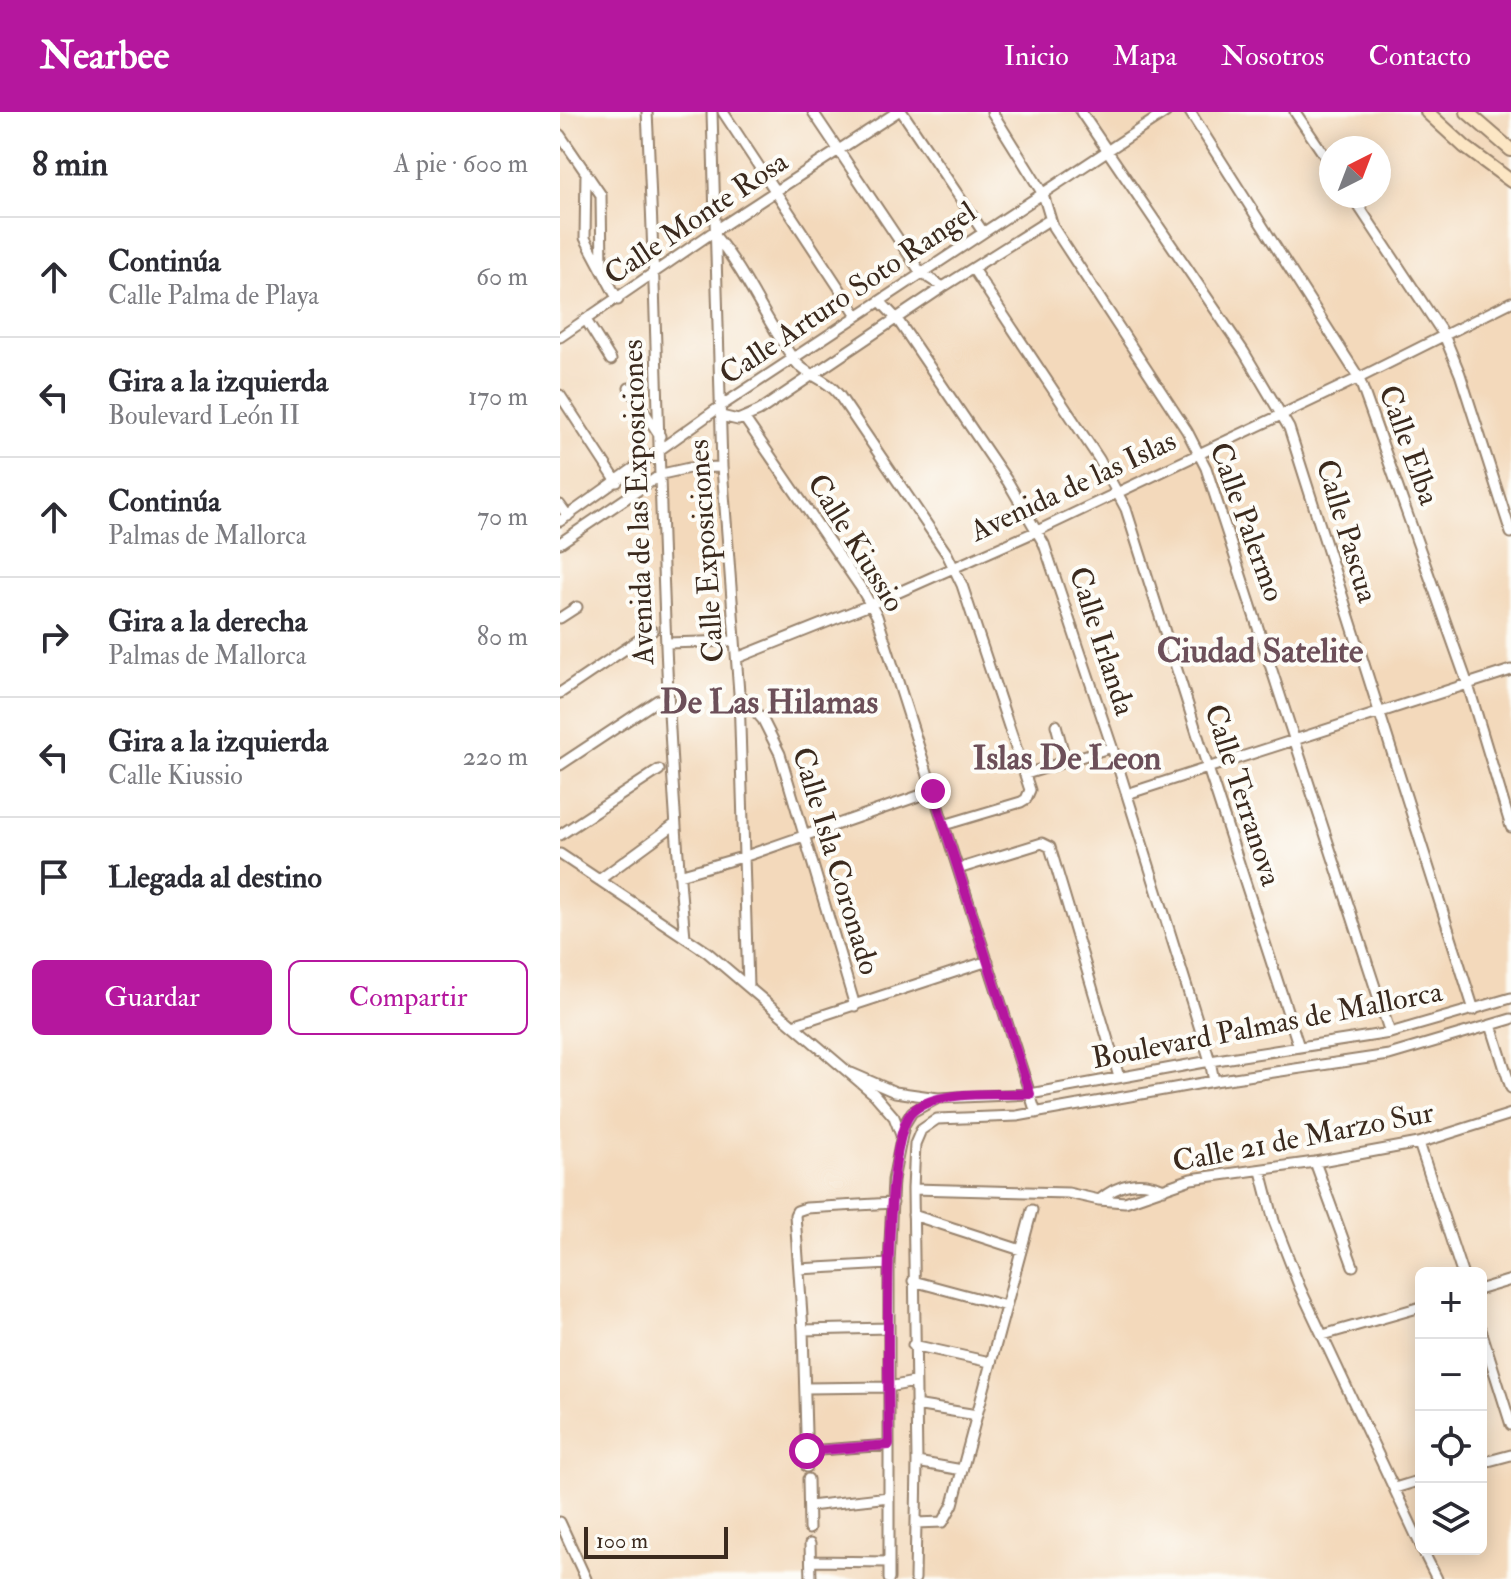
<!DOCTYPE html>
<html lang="es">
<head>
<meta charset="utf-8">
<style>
  body { margin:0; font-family:"IM FELL Double Pica",serif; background:#f2f2f3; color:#2b2b33 }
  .controls { position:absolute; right:24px; bottom:24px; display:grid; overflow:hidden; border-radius:12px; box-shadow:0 4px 20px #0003 }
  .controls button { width:72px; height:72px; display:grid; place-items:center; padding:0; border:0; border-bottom:2px solid #e1e1e2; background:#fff; color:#2b2b33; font:40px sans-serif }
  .compass { position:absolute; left:759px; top:24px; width:72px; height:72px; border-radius:50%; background:#fff; box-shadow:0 4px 20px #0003; rotate:42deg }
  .scale { position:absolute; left:24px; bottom:20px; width:144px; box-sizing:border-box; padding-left:8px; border:4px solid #3b2a1e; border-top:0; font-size:22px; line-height:28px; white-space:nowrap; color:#3b2a1e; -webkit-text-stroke:6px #fdfcf7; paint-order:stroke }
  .stop { position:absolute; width:24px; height:24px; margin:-18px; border:6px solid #b5179e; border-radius:50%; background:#fff }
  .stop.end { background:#b5179e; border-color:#fff; box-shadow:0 2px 8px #0008 }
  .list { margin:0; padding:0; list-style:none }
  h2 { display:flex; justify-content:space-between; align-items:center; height:104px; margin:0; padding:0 32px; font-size:34px }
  h2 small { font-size:26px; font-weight:400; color:#7c7c81 }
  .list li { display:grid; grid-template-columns:52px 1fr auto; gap:24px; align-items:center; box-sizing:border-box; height:120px; padding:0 32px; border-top:2px solid #e1e1e2 }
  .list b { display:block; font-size:30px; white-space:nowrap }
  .list p { margin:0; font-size:26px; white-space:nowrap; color:#7c7c81 }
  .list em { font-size:26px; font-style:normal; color:#7c7c81 }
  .actions { display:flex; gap:16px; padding:24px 32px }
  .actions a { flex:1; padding:18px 0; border:2px solid #b5179e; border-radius:12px; text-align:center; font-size:28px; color:#b5179e }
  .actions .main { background:#b5179e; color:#fff }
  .icon { flex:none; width:44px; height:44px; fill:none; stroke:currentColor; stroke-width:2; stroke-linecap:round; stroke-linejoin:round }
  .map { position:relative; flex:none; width:951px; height:1467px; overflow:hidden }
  header { display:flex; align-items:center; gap:48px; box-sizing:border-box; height:112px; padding:0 40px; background:#b5179e; color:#fff }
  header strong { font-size:38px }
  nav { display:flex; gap:44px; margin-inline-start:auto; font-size:28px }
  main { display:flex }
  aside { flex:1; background:#fff }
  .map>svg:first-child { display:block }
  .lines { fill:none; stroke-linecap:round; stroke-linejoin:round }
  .street-casing { stroke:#97826c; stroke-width:13 }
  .secondary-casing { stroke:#97826c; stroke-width:16 }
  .street { stroke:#fff; stroke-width:9 }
  .secondary { stroke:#fce6c4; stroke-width:12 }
  .route { stroke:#b5179e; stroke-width:10 }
  .labels { text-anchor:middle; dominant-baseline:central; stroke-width:8; stroke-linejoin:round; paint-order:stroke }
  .street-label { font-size:30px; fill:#3b2a1e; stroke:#fdfcf7 }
  .quarter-label { font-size:34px; font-weight:bold; fill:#6c4f59; stroke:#fdfcf7 }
</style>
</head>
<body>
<header>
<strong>Nearbee</strong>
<nav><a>Inicio</a><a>Mapa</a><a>Nosotros</a><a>Contacto</a></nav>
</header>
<main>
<aside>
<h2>8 min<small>A pie · 600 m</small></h2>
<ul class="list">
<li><svg class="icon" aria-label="ahead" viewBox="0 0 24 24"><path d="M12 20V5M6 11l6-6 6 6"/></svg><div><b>Continúa</b><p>Calle Palma de Playa</p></div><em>60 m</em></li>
<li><svg class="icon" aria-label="left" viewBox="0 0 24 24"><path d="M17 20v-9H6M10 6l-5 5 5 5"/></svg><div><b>Gira a la izquierda</b><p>Boulevard León II</p></div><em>170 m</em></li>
<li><svg class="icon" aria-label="ahead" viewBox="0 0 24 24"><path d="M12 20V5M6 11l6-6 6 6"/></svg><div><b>Continúa</b><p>Palmas de Mallorca</p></div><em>70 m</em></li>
<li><svg class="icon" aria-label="right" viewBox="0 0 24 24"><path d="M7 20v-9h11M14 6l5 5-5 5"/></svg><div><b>Gira a la derecha</b><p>Palmas de Mallorca</p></div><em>80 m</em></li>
<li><svg class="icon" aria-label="left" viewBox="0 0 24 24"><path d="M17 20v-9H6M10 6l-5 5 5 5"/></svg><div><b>Gira a la izquierda</b><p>Calle Kiussio</p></div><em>220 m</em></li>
<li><svg class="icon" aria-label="arrive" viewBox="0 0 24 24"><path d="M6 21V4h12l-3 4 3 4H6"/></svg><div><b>Llegada al destino</b></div></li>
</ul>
<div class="actions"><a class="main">Guardar</a><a>Compartir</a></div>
</aside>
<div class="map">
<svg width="951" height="1467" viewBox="0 0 951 1467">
  <rect width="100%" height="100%" fill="#fdfcf7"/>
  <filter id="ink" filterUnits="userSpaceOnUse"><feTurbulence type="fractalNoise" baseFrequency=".0125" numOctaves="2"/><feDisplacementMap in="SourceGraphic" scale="16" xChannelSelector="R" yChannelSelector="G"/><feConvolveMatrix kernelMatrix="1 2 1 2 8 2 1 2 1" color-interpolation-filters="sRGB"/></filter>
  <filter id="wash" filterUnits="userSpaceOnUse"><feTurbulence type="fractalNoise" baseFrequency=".006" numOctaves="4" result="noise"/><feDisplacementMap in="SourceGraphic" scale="32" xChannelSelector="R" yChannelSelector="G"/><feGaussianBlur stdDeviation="1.8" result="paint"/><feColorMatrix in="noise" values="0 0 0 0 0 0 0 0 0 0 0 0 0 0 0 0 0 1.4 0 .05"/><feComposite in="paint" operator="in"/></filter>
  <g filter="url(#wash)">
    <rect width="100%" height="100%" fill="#f3d9bb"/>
  </g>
  <g filter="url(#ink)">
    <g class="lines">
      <defs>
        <path id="street" d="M 87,0 C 101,275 99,551 125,825
          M 152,0 L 162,355 L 179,581 L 188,875
          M 163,0 L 297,203
          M 253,0 L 361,161 L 383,175
          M 342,0 L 423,120
          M 432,0 L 483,82 L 493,115 L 627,319 L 646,356 L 830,921
          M 521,0 L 684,240 L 729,316 L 914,898
          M 630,0 L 799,266 L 908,573 L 951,715
          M 735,0 L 771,53
          M 0,23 L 41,83 L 42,156
          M 26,60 L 25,126 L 58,188
          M 792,84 L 884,223 L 900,262 L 951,421
          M 157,126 C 188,164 206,210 235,249 C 246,264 265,265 279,283 L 387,442 L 402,473 L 470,678 L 466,687 L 461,690 L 384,713
          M 413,157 L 539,347 L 566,397 L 648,656 L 739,935
          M 320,189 L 337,207 L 448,370 L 484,432 L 552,635 L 650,949 L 654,969
          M 26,208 L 51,248
          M 0,225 L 156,118 L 337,0
          M 69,276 L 100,324
          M 0,283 L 57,370
          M 161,304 L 178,308 L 199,299 L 383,175 L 489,108
          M 185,307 L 301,476 L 317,504 L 476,1001
          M 0,393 L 8,404
          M 0,409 L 161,294 L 606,0
          M 0,431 L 102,362 L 129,356 L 162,355
          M 0,506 L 17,495
          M 107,531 L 175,529
          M 177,546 L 312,492 L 477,419 L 799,266 L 951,190
          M 0,581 L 92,519
          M 179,581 L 203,608 L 220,642 L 295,894
          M 496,613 L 506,650
          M 0,653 L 98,588
          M 466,662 L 552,635
          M 567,682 L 951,558
          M 0,723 L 99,658
          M 0,742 L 147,840 L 314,982 L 334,1005 L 341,1023
          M 398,757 L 482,731 L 490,735 L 559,965
          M 119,763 L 186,744 L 373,679
          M 39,768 L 114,713
          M 233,913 L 428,849
          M 931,913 L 951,976
          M 291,961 L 335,980 L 378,986 L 470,982 L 650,949 L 830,921 L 951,886
          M 859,1031 L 902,1161
          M 755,1050 L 793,1154
          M 701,1059 L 714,1109 L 740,1176 L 861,1434
          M 353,1077 L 508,1081 L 539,1088 L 565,1090 L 631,1067 L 755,1050 L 859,1031 L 951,1002
          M 539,1088 C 560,1071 579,1067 604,1077
          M 353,1103 L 461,1138
          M 239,1157 L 329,1152
          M 353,1169 L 446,1194
          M 921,1177 L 951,1168
          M 243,1218 L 328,1216
          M 921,1218 L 951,1313
          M 763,1223 L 861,1195
          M 353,1233 L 430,1250
          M 245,1276 L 329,1275 L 354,1270
          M 355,1293 L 417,1303
          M 247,1339 L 329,1333
          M 357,1350 L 402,1358
          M 921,1351 L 951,1343
          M 247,1355 L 243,1218 L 235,1103 L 237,1099 L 246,1096 L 333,1091
          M 248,1367 L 249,1417
          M 835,1376 L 861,1368
          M 249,1394 L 329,1385
          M 0,1410 L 26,1467
          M 356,1411 L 383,1410 L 393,1392 L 472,1098
          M 250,1432 L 251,1467
          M 862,1437 L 877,1467
          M 251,1449 L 329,1450
          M 329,1467 L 329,1152 L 333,1068 L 344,1013 L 352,1000 L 378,986
          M 355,1467 L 357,1350 L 353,1077 L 355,1032 L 361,1018 L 377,1007 L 457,1004 L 654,969 L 829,943 L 951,907"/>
        <path id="secondary" d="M 867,0 L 905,35 L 951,69
          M 907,0 L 951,38"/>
      </defs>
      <use href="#street" class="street-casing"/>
      <use href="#secondary" class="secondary-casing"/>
      <use href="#street" class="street"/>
      <use href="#secondary" class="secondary"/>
    </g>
  </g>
  <g class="lines" filter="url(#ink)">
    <path class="route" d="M 247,1339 L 329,1333 C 329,1278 320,1032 352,1000 C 375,977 439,983 470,982 L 373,679"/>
  </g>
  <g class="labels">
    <g class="street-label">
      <text transform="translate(136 106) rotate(-34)">Calle Monte Rosa</text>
      <text transform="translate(288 181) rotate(-34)">Calle Arturo Soto Rangel</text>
      <text transform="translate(849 333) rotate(70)">Calle Elba</text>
      <text transform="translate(513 374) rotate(-25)">Avenida de las Islas</text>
      <text transform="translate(78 390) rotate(-92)">Avenida de las Exposiciones</text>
      <text transform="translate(687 410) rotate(70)">Calle Palermo</text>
      <text transform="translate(787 419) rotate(73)">Calle Pascua</text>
      <text transform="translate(296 431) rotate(58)">Calle Kiussio</text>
      <text transform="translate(146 439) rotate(-94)">Calle Exposiciones</text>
      <text transform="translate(542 529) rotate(72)">Calle Irlanda</text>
      <text transform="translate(683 683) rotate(72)">Calle Terranova</text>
      <text transform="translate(276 749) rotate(73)">Calle Isla Coronado</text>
      <text transform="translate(707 913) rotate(-11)">Boulevard Palmas de Mallorca</text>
      <text transform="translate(743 1025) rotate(-11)">Calle 21 de Marzo Sur</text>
    </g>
    <g class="quarter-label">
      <text x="700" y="539">Ciudad Satelite</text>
      <text x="209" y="590">De Las Hilamas</text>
      <text x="507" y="646">Islas De Leon</text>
    </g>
  </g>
</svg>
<div class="controls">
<button>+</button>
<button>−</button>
<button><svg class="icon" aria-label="locate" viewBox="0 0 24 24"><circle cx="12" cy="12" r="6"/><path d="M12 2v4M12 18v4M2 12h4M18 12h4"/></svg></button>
<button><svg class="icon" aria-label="layers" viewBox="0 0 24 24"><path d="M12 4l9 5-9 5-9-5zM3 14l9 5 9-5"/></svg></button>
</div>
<svg class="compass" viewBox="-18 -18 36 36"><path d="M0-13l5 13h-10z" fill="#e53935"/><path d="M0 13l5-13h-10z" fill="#7c7c81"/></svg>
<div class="scale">100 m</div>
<div class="stop" style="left:247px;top:1339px"></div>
<div class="stop end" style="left:373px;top:679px"></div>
</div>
</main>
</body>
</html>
